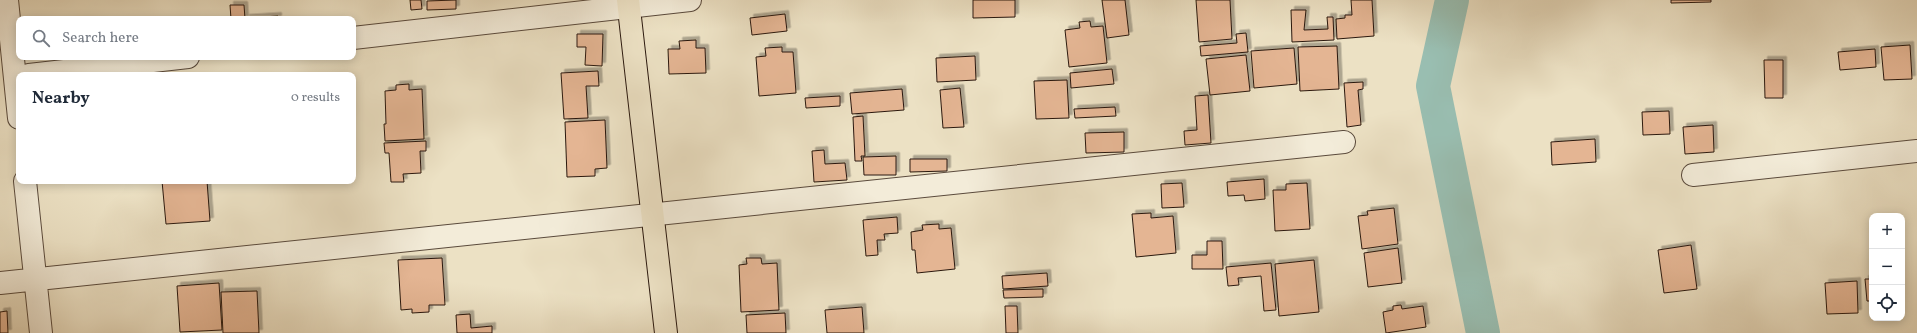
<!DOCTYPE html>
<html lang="en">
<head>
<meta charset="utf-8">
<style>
  body { margin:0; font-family:Vollkorn,serif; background:#f2f2f3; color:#1f2937 }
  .controls { position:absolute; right:12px; bottom:12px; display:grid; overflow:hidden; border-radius:8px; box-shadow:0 2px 10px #0003 }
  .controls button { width:36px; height:36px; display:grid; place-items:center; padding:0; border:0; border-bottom:1px solid #e0e1e3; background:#fff; color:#1f2937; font:20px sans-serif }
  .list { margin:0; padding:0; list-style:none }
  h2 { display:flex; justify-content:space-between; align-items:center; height:52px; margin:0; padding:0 16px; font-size:17px }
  h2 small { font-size:13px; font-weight:400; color:#747a83 }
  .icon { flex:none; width:22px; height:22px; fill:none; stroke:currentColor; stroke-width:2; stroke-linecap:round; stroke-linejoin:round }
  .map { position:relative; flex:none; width:1917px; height:333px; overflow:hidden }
  .search { position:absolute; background:#fff; box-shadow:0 2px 10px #0003; left:16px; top:16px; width:340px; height:44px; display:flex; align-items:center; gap:10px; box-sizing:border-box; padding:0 14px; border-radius:8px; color:#747a83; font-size:15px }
  .panel { position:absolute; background:#fff; box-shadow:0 2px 10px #0003; left:16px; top:72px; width:340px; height:112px; border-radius:8px }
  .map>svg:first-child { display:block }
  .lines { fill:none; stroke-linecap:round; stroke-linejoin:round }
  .river { stroke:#99beb1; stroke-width:34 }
  .building { fill:#e4b593; stroke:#2a180e; filter:url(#shadow) }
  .minor-casing { stroke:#5a4a3c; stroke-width:24 }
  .major-casing { stroke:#2a180e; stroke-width:24 }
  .minor { stroke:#f3ecd9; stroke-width:22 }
  .major { stroke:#ece1c4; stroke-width:22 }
</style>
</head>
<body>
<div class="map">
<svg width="1917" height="333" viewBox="0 0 1917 333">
  <defs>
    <filter id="shadow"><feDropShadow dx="3.5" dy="-3.5" stdDeviation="0" flood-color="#0004"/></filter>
  </defs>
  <rect width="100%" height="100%" fill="#ece1c4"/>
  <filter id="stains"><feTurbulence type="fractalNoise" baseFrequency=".005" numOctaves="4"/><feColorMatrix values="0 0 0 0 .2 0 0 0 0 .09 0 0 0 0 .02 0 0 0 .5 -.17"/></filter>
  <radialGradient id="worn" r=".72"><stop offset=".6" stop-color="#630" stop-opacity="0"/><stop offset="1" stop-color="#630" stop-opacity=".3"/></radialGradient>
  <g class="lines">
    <path class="river" d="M 1452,0 L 1433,86 L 1483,333"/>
  </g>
  <path class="building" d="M 410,0 L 421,0 L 422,9 L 411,10 Z
    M 456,0 L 456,9 L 427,10 L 427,1 Z
    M 973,0 L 1015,0 L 1015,17 L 973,18 Z
    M 1102,0 L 1125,0 L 1129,35 L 1107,38 Z
    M 1196,0 L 1230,0 L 1232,39 L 1199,42 Z
    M 1351,0 L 1372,0 L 1374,36 L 1337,39 L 1336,19 L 1345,18 L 1345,15 L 1352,15 Z
    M 1671,0 L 1711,0 L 1711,2 L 1671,3 Z
    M 230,5 L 244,5 L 245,19 L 231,19 Z
    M 1291,10 L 1306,10 L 1304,30 L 1328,29 L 1327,17 L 1333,17 L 1334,40 L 1292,42 Z
    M 785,14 L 787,31 L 752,35 L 750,18 Z
    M 278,16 L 278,19 L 246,19 L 246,18 Z
    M 1090,21 L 1091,27 L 1103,26 L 1107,63 L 1069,67 L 1065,30 L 1080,28 L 1079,22 Z
    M 1246,33 L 1248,52 L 1201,56 L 1200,46 L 1237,43 L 1236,34 Z
    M 577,34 L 603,34 L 602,66 L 585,65 L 586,47 L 577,47 Z
    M 696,40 L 696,48 L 705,48 L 706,73 L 669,74 L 668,49 L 680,49 L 679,41 Z
    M 1910,45 L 1912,79 L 1884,80 L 1881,47 Z
    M 1337,46 L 1339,89 L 1300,91 L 1298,47 Z
    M 782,47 L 782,52 L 793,52 L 796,93 L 759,96 L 756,57 L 766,56 L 765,48 Z
    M 1294,48 L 1297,84 L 1254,88 L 1251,51 Z
    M 1875,49 L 1876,67 L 1840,70 L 1838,52 Z
    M 1246,55 L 1250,91 L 1210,95 L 1206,59 Z
    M 975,56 L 976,80 L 937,82 L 936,58 Z
    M 1764,60 L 1783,60 L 1783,98 L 1765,98 Z
    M 1112,69 L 1114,84 L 1071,88 L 1070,73 Z
    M 598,71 L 599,86 L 586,86 L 588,118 L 564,119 L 561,73 Z
    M 1067,80 L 1069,118 L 1036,119 L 1034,81 Z
    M 1363,82 L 1363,89 L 1358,90 L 1361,125 L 1347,127 L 1344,83 Z
    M 409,84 L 409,90 L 422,89 L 424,139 L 385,141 L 384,124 L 386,124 L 385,91 L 396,90 L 396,85 Z
    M 960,88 L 964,127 L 943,128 L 940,90 Z
    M 902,89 L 904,110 L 852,114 L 850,93 Z
    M 1208,95 L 1211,143 L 1185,145 L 1184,131 L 1197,130 L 1195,96 Z
    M 840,96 L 840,106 L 806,108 L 805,98 Z
    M 1115,107 L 1116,116 L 1075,118 L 1074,109 Z
    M 1669,111 L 1670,134 L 1643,135 L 1642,112 Z
    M 863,116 L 865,156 L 861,156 L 862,161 L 855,161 L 853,117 Z
    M 605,120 L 607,168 L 595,169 L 595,176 L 567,177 L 565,122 Z
    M 1713,125 L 1714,152 L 1685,154 L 1683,127 Z
    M 1124,132 L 1124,152 L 1086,153 L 1085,133 Z
    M 1595,139 L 1596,162 L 1552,165 L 1551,142 Z
    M 426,141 L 426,151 L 420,151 L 421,173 L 403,174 L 404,182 L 391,182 L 389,153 L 385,153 L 384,143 Z
    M 824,150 L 825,164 L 845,163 L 847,180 L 814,182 L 812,151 Z
    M 896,156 L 896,175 L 864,175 L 863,157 Z
    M 910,159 L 947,159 L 947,171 L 910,172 Z
    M 1264,179 L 1265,199 L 1245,201 L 1244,195 L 1228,196 L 1227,182 Z
    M 162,181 L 207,181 L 210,221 L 166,224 Z
    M 1182,183 L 1184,207 L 1162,208 L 1161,184 Z
    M 1307,183 L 1310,229 L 1275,231 L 1273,190 L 1286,190 L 1286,184 Z
    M 1394,208 L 1398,244 L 1362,249 L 1358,216 L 1368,215 L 1367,211 Z
    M 1151,213 L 1151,218 L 1173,216 L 1176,253 L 1136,257 L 1132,214 Z
    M 897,217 L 898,233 L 884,234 L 885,240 L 877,240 L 878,255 L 866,256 L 863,220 Z
    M 939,224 L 939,229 L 951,228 L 955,269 L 917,273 L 915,250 L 912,250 L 911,232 L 923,230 L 922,225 Z
    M 1207,241 L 1222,241 L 1223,269 L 1192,269 L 1192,255 L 1207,255 Z
    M 1691,245 L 1697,289 L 1664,293 L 1658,250 Z
    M 1398,248 L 1402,283 L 1368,287 L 1364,253 Z
    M 442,258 L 445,305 L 429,305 L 429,312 L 412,313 L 412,309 L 401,310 L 398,260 Z
    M 746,258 L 761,258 L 762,264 L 777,263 L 779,310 L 741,312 L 739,265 L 747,264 Z
    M 1314,260 L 1319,312 L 1279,316 L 1275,264 Z
    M 1271,263 L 1276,310 L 1264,311 L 1261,276 L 1238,278 L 1239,285 L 1228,286 L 1226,267 Z
    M 1047,273 L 1048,286 L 1003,289 L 1002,276 Z
    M 1865,279 L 1872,279 L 1872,301 L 1867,301 Z
    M 1857,281 L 1858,313 L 1827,314 L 1825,283 Z
    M 219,283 L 222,330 L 180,332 L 177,286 Z
    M 1043,289 L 1043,297 L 1004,298 L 1003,290 Z
    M 257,291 L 259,333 L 223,333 L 221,292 Z
    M 1401,305 L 1402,309 L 1423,306 L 1426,327 L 1386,333 L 1383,312 L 1393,310 L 1393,306 Z
    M 1005,306 L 1017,306 L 1018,333 L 1006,333 Z
    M 862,307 L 864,333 L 827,333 L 825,310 Z
    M 7,311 L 8,333 L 0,333 L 0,312 Z
    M 785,313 L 786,333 L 747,333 L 746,315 Z
    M 470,314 L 471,328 L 492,326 L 492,333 L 457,333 L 456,315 Z"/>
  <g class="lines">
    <defs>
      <path id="minor" d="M 7,0 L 19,118
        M 353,38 L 690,0
        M 29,75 L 188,57
        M 1693,175 L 1917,151
        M 25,181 L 41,333
        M 0,283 L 1344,142"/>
      <path id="major" d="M 628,0 L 666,333"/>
    </defs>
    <use href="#minor" class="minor-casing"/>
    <use href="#major" class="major-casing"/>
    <use href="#minor" class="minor"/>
    <use href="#major" class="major"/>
  </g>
  <rect width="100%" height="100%" filter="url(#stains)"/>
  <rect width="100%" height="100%" fill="url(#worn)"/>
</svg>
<div class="controls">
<button>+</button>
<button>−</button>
<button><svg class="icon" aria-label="locate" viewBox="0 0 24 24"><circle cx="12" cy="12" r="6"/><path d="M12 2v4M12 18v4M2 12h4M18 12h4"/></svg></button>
</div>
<div class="search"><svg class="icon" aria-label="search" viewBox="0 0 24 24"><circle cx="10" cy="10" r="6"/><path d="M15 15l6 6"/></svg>Search here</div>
<section class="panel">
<h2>Nearby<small>0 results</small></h2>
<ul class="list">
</ul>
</section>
</div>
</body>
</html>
